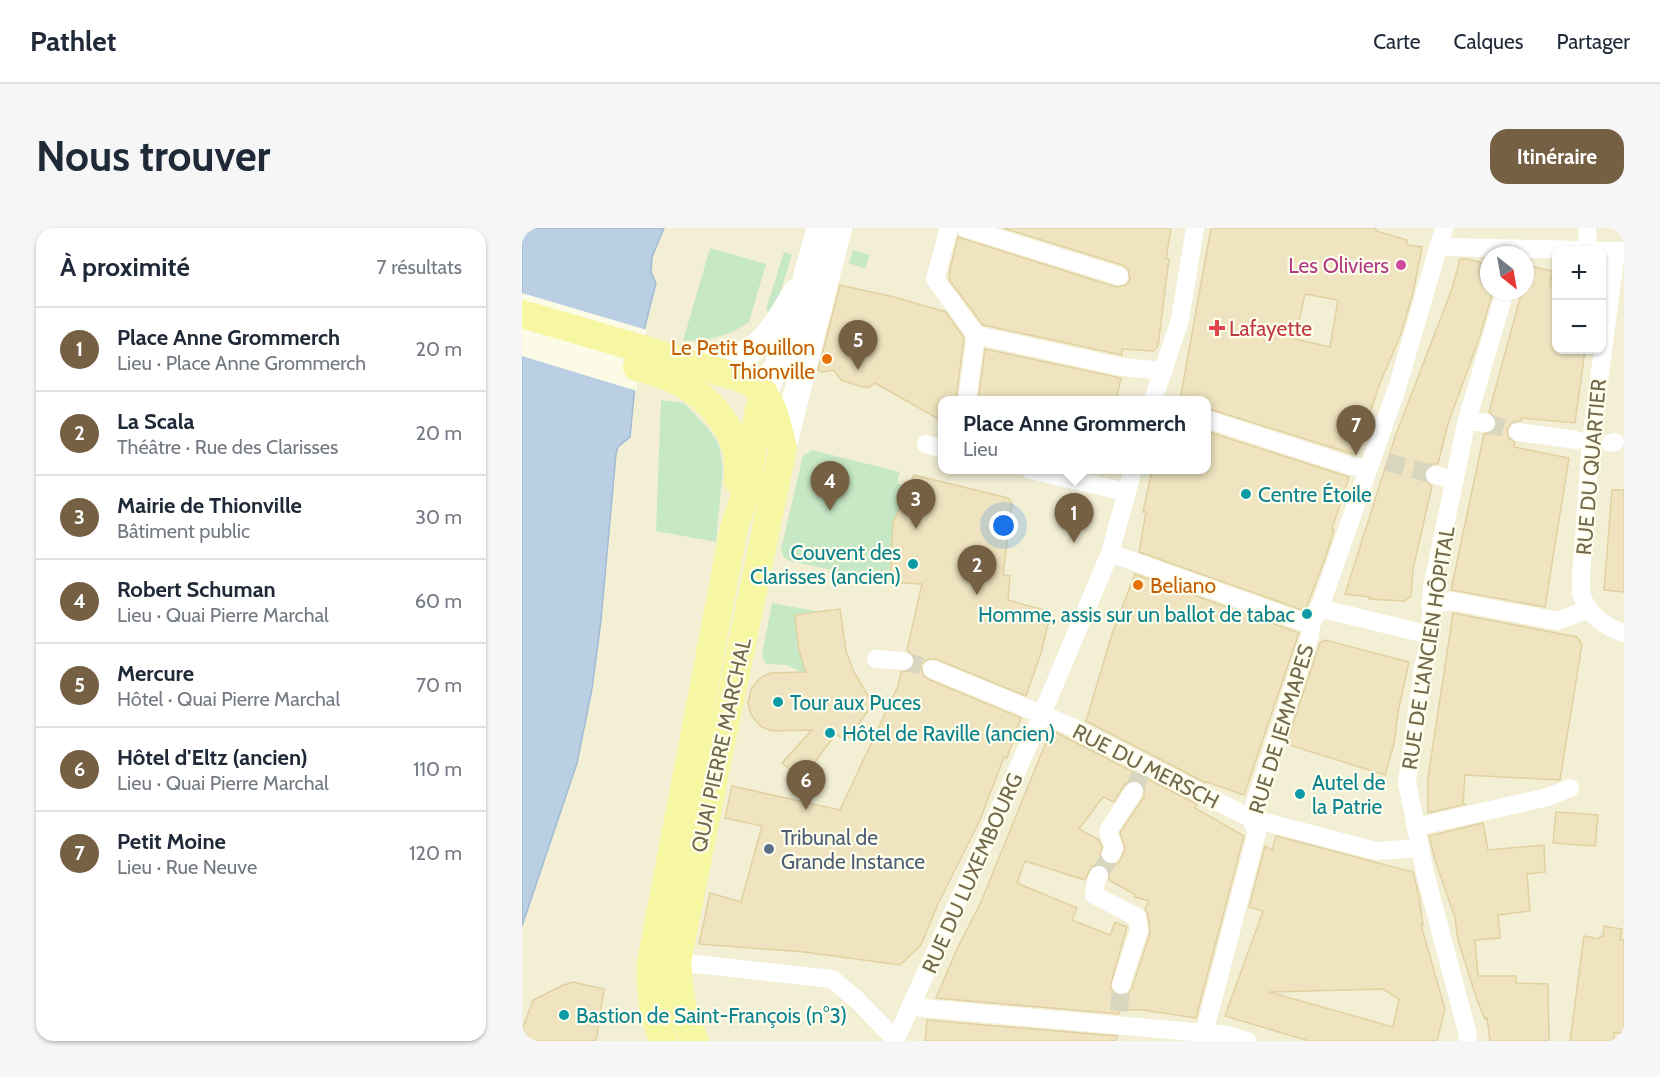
<!DOCTYPE html>
<html lang="fr">
<head>
<meta charset="utf-8">
<style>
  body { margin:0; font-family:Cabin,sans-serif; background:#f6f6f7; color:#1f2937 }
  .controls { position:absolute; right:18px; top:18px; display:grid; overflow:hidden; border-radius:12px; box-shadow:0 2px 4px #0004 }
  .controls button { width:54px; height:54px; display:grid; place-items:center; padding:0; border:0; border-bottom:2px solid #e0e1e3; background:#fff; color:#1f2937; font:30px sans-serif }
  .compass { position:absolute; left:958px; top:18px; width:54px; height:54px; border-radius:50%; background:#fff; box-shadow:0 2px 4px #0004; rotate:149deg }
  .you { position:absolute; left:482px; top:298px; width:21px; height:21px; margin:-15px; border:4px solid #fff; border-radius:50%; background:#1a73e8; box-shadow:0 0 0 9px #1a73e833 }
  .badge { display:grid; place-items:center; width:39px; height:39px; border-radius:50%; background:#756043; color:#fff; font-size:20px; font-weight:700 }
  .pin { position:absolute; translate:-50% -50px; filter:drop-shadow(0 2px 3px #0008) }
  .pin::after { content:''; position:absolute; top:32px; width:21px; height:18px; background:inherit; clip-path:polygon(0 0,100% 0,50% 100%) }
  .popup { position:absolute; left:416px; top:168px; width:273px; height:78px; box-sizing:border-box; display:grid; place-content:center; border-radius:12px; background:#fff; filter:drop-shadow(0 2px 4px #0005); font-size:20px; white-space:nowrap; color:#747a83 }
  .popup b { font-size:22px; color:#1f2937 }
  .popup::after { content:''; position:absolute; left:50%; top:100%; margin-left:-12px; border:12px solid transparent; border-top-color:#fff }
  .list { margin:0; padding:0; list-style:none }
  h2 { display:flex; justify-content:space-between; align-items:center; height:78px; margin:0; padding:0 24px; font-size:26px }
  h2 small { font-size:20px; font-weight:400; color:#747a83 }
  .list li { display:grid; grid-template-columns:39px 1fr auto; gap:18px; align-items:center; box-sizing:border-box; height:84px; padding:0 24px; border-top:2px solid #e0e1e3 }
  .list b { display:block; font-size:22px; white-space:nowrap }
  .list p { margin:0; font-size:20px; white-space:nowrap; color:#747a83 }
  .list em { font-size:20px; font-style:normal; color:#747a83 }
  .map { position:relative; flex:none; width:1102px; height:813px; overflow:hidden; border-radius:18px }
  header { display:flex; align-items:center; gap:36px; box-sizing:border-box; height:84px; padding:0 30px; background:#fff; border-bottom:2px solid #e0e1e3 }
  header strong { font-size:28px }
  nav { display:flex; gap:33px; margin-inline-start:auto; font-size:21px }
  .intro { display:flex; align-items:center; justify-content:space-between; box-sizing:border-box; height:144px; padding:0 36px }
  h1 { margin:0; font-size:42px }
  .button { padding:15px 27px; border-radius:18px; background:#756043; color:#fff; font-size:21px; font-weight:700 }
  main { display:flex; gap:36px; padding:0 36px }
  aside { flex:1; background:#fff; border-radius:18px; box-shadow:0 2px 4px #0004 }
  .map>svg:first-child { display:block }
  .residential { fill:#f3efd5; fill-rule:evenodd }
  .green { fill:#c7e8c5 }
  .water { fill:#bbcfe4; stroke:#a2bbd5; stroke-width:1.5 }
  .pier { fill:#fbfbe6 }
  .building { fill:#efe4bf; stroke:#e1d1a0; stroke-width:1.5; fill-rule:evenodd }
  .lines { fill:none; stroke-linecap:round; stroke-linejoin:round }
  .street-tunnel { stroke:#d9d6c0; stroke-width:18; stroke-dasharray:18 9; stroke-linecap:butt }
  .street { stroke:#fff; stroke-width:18 }
  .secondary { stroke:#fff; stroke-width:26 }
  .primary { stroke:#f7f6a2; stroke-width:28 }
  .hotel-dot { fill:#d1479c; stroke:#fefeec; stroke-width:2 }
  .health-dot { fill:#e0444e; stroke:#fefeec; stroke-width:2 }
  .food-dot { fill:#e8710a; stroke:#fefeec; stroke-width:2 }
  .culture-dot { fill:#0f9aa8; stroke:#fefeec; stroke-width:2 }
  .service-dot { fill:#5c6f8a; stroke:#fefeec; stroke-width:2 }
  .labels { text-anchor:middle; dominant-baseline:central; stroke-width:4.5; stroke-linejoin:round; paint-order:stroke }
  .hotel-label { font-size:21px; fill:#b23c85; stroke:#fefeec; text-anchor:end }
  .health-label { font-size:21px; fill:#be3a42; stroke:#fefeec; text-anchor:start }
  .food-label { font-size:21px; fill:#c56008; stroke:#fefeec; text-anchor:end }
  .street-label { font-size:21px; fill:#73684c; stroke:#fefeec }
  .culture-label { font-size:21px; fill:#0d838f; stroke:#fefeec; text-anchor:start }
  .service-label { font-size:21px; fill:#4e5e75; stroke:#fefeec; text-anchor:start }
</style>
</head>
<body>
<header>
<strong>Pathlet</strong>
<nav><a>Carte</a><a>Calques</a><a>Partager</a></nav>
</header>
<div class="intro"><h1>Nous trouver</h1><a class="button">Itinéraire</a></div>
<main>
<aside>
<h2>À proximité<small>7 résultats</small></h2>
<ul class="list">
<li><span class="badge">1</span><div><b>Place Anne Grommerch</b><p>Lieu · Place Anne Grommerch</p></div><em>20 m</em></li>
<li><span class="badge">2</span><div><b>La Scala</b><p>Théâtre · Rue des Clarisses</p></div><em>20 m</em></li>
<li><span class="badge">3</span><div><b>Mairie de Thionville</b><p>Bâtiment public</p></div><em>30 m</em></li>
<li><span class="badge">4</span><div><b>Robert Schuman</b><p>Lieu · Quai Pierre Marchal</p></div><em>60 m</em></li>
<li><span class="badge">5</span><div><b>Mercure</b><p>Hôtel · Quai Pierre Marchal</p></div><em>70 m</em></li>
<li><span class="badge">6</span><div><b>Hôtel d'Eltz (ancien)</b><p>Lieu · Quai Pierre Marchal</p></div><em>110 m</em></li>
<li><span class="badge">7</span><div><b>Petit Moine</b><p>Lieu · Rue Neuve</p></div><em>120 m</em></li>
</ul>
</aside>
<div class="map">
<svg width="1102" height="813" viewBox="0 0 1102 813">
  <rect width="100%" height="100%" fill="#fbfbe6"/>
  <path class="residential" d="M 132,0 L 1102,0 L 1102,813 L 0,813 L 0,491 ZM 1034,22 L 1080,22 L 1080,122 L 1034,122 ZM 967,27 L 1003,27 L 1003,63 L 967,63 ZM 420,172 L 684,172 L 684,242 L 420,242 Z"/>
  <path class="green" d="M 188,20 L 244,36 L 227,94 C 207,108 185,113 161,113 Z
    M 331,22 L 348,27 L 343,41 L 327,35 Z
    M 262,24 L 270,27 L 254,77 L 246,84 L 244,81 Z
    M 139,172 L 162,175 L 185,199 L 197,216 L 201,240 L 194,314 L 134,303 Z
    M 290,222 L 378,244 L 375,255 L 387,258 L 368,354 L 267,333 L 261,328 L 259,321 L 281,228 Z
    M 250,375 L 299,384 L 273,387 L 277,422 L 285,447 L 265,437 L 244,436 L 240,427 Z"/>
  <path class="water" d="M 0,0 L 142,0 L 130,29 L 129,44 L 134,55 L 116,126 L 108,209 L 96,219 L 94,226 L 79,392 L 70,461 L 55,535 L 0,698 Z"/>
  <path class="pier" d="M 0,65 L 125,102 L 119,126 L 115,163 L 0,128 Z"/>
  <path class="building" d="M 481,0 L 649,0 L 644,31 L 647,31 L 636,118 L 631,123 L 600,121 L 600,127 L 461,97 L 427,52 L 428,41 L 436,9 L 594,59 L 604,57 L 608,51 L 606,41 L 600,37 Z
    M 689,0 L 854,0 L 854,3 L 885,12 L 885,17 L 900,19 L 891,65 L 879,106 L 858,155 L 834,227 L 684,180 L 684,172 L 658,172 ZM 783,66 L 816,72 L 808,119 L 773,111 Z
    M 938,31 L 946,31 L 967,37 L 967,63 L 971,63 L 958,108 L 926,196 L 916,236 L 909,236 L 902,244 L 902,251 L 910,258 L 891,341 L 889,368 L 882,373 L 847,371 L 848,369 L 823,366 L 873,209 L 930,61 Z
    M 1003,37 L 1031,43 L 1028,58 L 1035,59 L 1035,122 L 1063,122 L 1053,195 L 999,190 L 999,193 L 992,193 L 988,197 L 985,202 L 986,209 L 993,215 L 992,219 L 1047,230 L 1023,379 L 929,362 L 962,206 L 969,205 L 975,197 L 974,190 L 967,184 L 1000,63 L 1003,63 Z
    M 318,57 L 372,69 L 424,84 L 442,110 L 434,172 L 420,172 L 420,193 L 353,155 L 347,159 L 340,159 L 319,152 L 312,142 L 301,144 L 296,142 Z
    M 463,121 L 599,150 L 594,172 L 456,172 Z
    M 684,203 L 827,249 L 810,301 L 812,302 L 803,331 L 783,383 L 617,324 L 624,284 L 621,284 L 630,242 L 684,242 Z
    M 392,247 L 486,270 L 490,275 L 481,347 L 488,348 L 486,372 L 529,384 L 519,425 L 504,468 L 414,431 L 404,432 L 399,437 L 401,447 L 406,451 L 499,490 L 485,530 L 482,529 L 458,592 L 416,676 L 399,717 L 378,737 L 282,724 L 177,716 L 188,665 L 219,674 L 240,598 L 203,590 L 210,558 L 318,582 L 376,458 L 379,444 L 386,443 L 392,439 L 392,429 L 385,422 L 400,356 L 368,354 L 371,295 Z
    M 1090,262 L 1102,262 L 1102,364 L 1082,362 Z
    M 613,346 L 777,405 L 722,567 L 685,554 L 684,555 L 564,493 L 590,406 Z
    M 318,381 L 324,423 L 332,444 L 351,476 L 324,513 L 314,506 L 292,535 L 302,542 L 289,559 L 260,535 L 290,502 L 250,503 L 238,498 L 229,487 L 226,475 L 229,461 L 237,451 L 248,445 L 284,444 L 277,422 L 273,387 Z
    M 931,385 L 1055,409 L 1060,416 L 1038,552 L 943,547 L 941,576 L 944,576 L 906,585 L 906,550 Z
    M 803,412 L 887,434 L 876,484 L 872,516 L 863,547 L 764,516 L 798,415 Z
    M 529,502 L 675,576 L 673,580 L 722,608 L 674,790 L 621,782 L 597,782 L 597,786 L 414,770 L 435,721 L 459,674 ZM 612,552 L 622,557 L 622,569 L 598,604 L 603,620 L 599,631 L 595,636 L 585,636 L 578,627 L 580,619 L 577,612 L 557,601 L 581,569 L 592,574 L 603,556 ZM 503,633 L 563,652 L 570,638 L 576,636 L 581,637 L 587,641 L 587,652 L 614,667 L 613,669 L 627,673 L 623,681 L 626,687 L 628,705 L 610,760 L 606,766 L 601,768 L 595,767 L 588,759 L 605,699 L 593,694 L 588,707 L 550,692 L 555,680 L 495,655 Z
    M 1034,584 L 1076,587 L 1073,618 L 1031,615 Z
    M 961,595 L 966,622 L 1022,617 L 1023,644 L 1005,646 L 1008,683 L 976,687 L 978,710 L 953,712 L 956,748 L 994,748 L 994,755 L 1026,756 L 1027,813 L 968,813 L 965,790 L 963,791 L 955,772 L 936,712 L 933,690 L 913,632 L 907,608 Z
    M 754,608 L 891,644 L 897,668 L 901,697 L 899,697 L 923,781 L 915,813 L 787,813 L 703,788 L 741,683 L 727,679 L 743,618 L 750,622 ZM 861,761 L 877,771 L 871,799 L 747,764 Z
    M 1082,698 L 1100,701 L 1098,712 L 1102,712 L 1102,805 L 1092,805 L 1092,813 L 1048,813 L 1062,708 L 1077,711 L 1078,708 L 1081,709 Z
    M 51,754 L 82,761 L 74,813 L 0,813 L 0,802 L 11,772 L 39,758 Z
    M 405,792 L 595,808 L 594,813 L 403,813 Z"/>
  <g class="lines">
    <path class="street-tunnel" d="M 964,195 L 996,204
      M 865,234 L 913,247
      M 382,433 L 410,441
      M 612,563 L 618,546
      M 577,647 L 589,626
      M 597,783 L 599,757"/>
    <path class="street" d="M 427,0 L 413,51 L 454,107 L 445,172
      M 443,0 L 597,48
      M 1065,0 L 1066,22
      M 918,19 L 1102,23
      M 1094,23 L 1069,213 L 1059,348 C 1059,354 1058,362 1060,368 C 1065,386 1085,400 1102,405
      M 454,107 L 600,139 L 642,143
      M 631,172 L 658,92 L 673,0
      M 684,191 L 829,238 L 847,240
      M 945,192 L 964,195
      M 996,204 L 1054,212
      M 1088,215 L 1093,214
      M 404,216 L 420,221
      M 508,242 L 604,264
      M 913,247 L 933,252
      M 588,325 L 789,397
      M 908,377 L 929,373 L 1035,393 L 1067,381
      M 797,380 L 908,407
      M 354,431 L 382,433
      M 410,441 L 548,498 L 728,590 L 854,623 L 898,620
      M 894,599 L 1026,569 L 1048,560
      M 589,626 L 592,620 L 586,603 L 612,563
      M 577,647 L 574,653 L 572,667 L 615,689 L 617,702 L 599,757
      M 155,734 L 310,751 L 335,772 L 374,812
      M 390,779 L 705,807 L 725,813
      M 373,813 L 515,498 L 588,325 L 611,242
      M 680,813 L 735,604 L 728,590 L 788,408 L 789,397 L 799,376 L 876,157 L 922,0
      M 945,813 L 946,807 L 903,645 L 885,554 L 901,440 L 908,409 L 910,360 L 945,192 L 983,63"/>
    <path class="secondary" d="M 172,133 C 232,137 246,111 274,64
      M 242,165 L 273,100 L 285,45 L 298,0
      M 261,220 L 317,0"/>
    <path class="primary" d="M 0,86 L 219,150 C 253,167 252,187 261,220 L 196,530 L 155,734 C 157,762 159,788 173,813
      M 115,139 C 125,142 136,145 146,149 C 175,159 206,190 214,220 C 217,231 216,242 216,253
      M 141,813 C 132,789 127,759 129,734 L 212,300 L 224,263 L 237,181 L 242,165"/>
  </g>
  <circle class="hotel-dot" cx="879" cy="37" r="6"/>
  <path class="health-dot" d="M692 91h6v6h6v6h-6v6h-6v-6h-6v-6h6z"/>
  <g class="food-dot">
    <circle cx="305" cy="131" r="6"/>
    <circle cx="616" cy="357" r="6"/>
  </g>
  <g class="culture-dot">
    <circle cx="724" cy="266" r="6"/>
    <circle cx="391" cy="336" r="6"/>
    <circle cx="785" cy="386" r="6"/>
    <circle cx="256" cy="474" r="6"/>
    <circle cx="308" cy="505" r="6"/>
    <circle cx="778" cy="566" r="6"/>
    <circle cx="42" cy="787" r="6"/>
  </g>
  <circle class="service-dot" cx="247" cy="621" r="6"/>
  <g class="labels">
    <g class="hotel-label">
      <text x="867" y="37">Les Oliviers</text>
    </g>
    <g class="health-label">
      <text x="707" y="100">Lafayette</text>
    </g>
    <g class="food-label">
      <text x="293" y="119">Le Petit Bouillon<tspan x="293" dy="24">Thionville</tspan></text>
      <text x="628" y="357" text-anchor="start">Beliano</text>
    </g>
    <g class="street-label">
      <text transform="translate(1069 239) rotate(-85)">RUE DU QUARTIER</text>
      <text transform="translate(906 420) rotate(-81)">RUE DE L'ANCIEN HÔPITAL</text>
      <text transform="translate(759 501) rotate(-73)">RUE DE JEMMAPES</text>
      <text transform="translate(199 517) rotate(-78)">QUAI PIERRE MARCHAL</text>
      <text transform="translate(624 538) rotate(27)">RUE DU MERSCH</text>
      <text transform="translate(450 645) rotate(-66)">RUE DU LUXEMBOURG</text>
    </g>
    <g class="culture-label">
      <text x="736" y="266">Centre Étoile</text>
      <text x="379" y="324" text-anchor="end">Couvent des<tspan x="379" dy="24">Clarisses (ancien)</tspan></text>
      <text x="773" y="386" text-anchor="end">Homme, assis sur un ballot de tabac</text>
      <text x="268" y="474">Tour aux Puces</text>
      <text x="320" y="505">Hôtel de Raville (ancien)</text>
      <text x="790" y="554">Autel de<tspan x="790" dy="24">la Patrie</tspan></text>
      <text x="54" y="787">Bastion de Saint-François (n°3)</text>
    </g>
    <g class="service-label">
      <text x="259" y="609">Tribunal de<tspan x="259" dy="24">Grande Instance</tspan></text>
    </g>
  </g>
</svg>
<div class="controls">
<button>+</button>
<button>−</button>
</div>
<svg class="compass" viewBox="-18 -18 36 36"><path d="M0-13l5 13h-10z" fill="#e53935"/><path d="M0 13l5-13h-10z" fill="#747a83"/></svg>
<div class="you"></div>
<div class="pin badge" style="left:552px;top:315px">1</div>
<div class="popup"><b>Place Anne Grommerch</b>Lieu</div>
<div class="pin badge" style="left:455px;top:367px">2</div>
<div class="pin badge" style="left:394px;top:301px">3</div>
<div class="pin badge" style="left:308px;top:283px">4</div>
<div class="pin badge" style="left:336px;top:142px">5</div>
<div class="pin badge" style="left:284px;top:582px">6</div>
<div class="pin badge" style="left:834px;top:227px">7</div>
</div>
</main>
</body>
</html>
